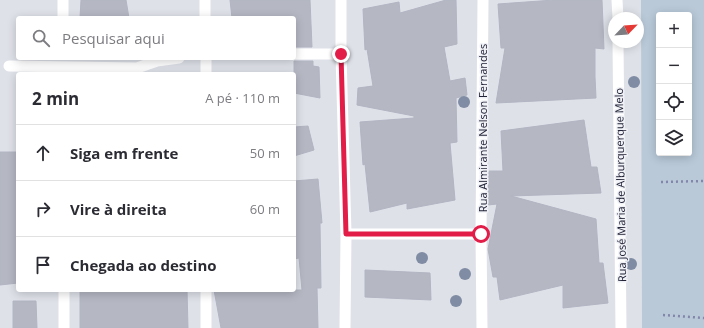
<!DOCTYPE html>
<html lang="pt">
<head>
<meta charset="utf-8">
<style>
  body { margin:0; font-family:"Open Sans",sans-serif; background:#f7f7f7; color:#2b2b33 }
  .controls { position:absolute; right:12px; top:12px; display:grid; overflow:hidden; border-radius:4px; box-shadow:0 2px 10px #0003 }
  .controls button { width:36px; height:36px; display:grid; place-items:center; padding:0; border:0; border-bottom:1px solid #e1e1e2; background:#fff; color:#2b2b33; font:20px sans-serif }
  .compass { position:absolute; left:608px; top:12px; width:36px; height:36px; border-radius:50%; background:#fff; box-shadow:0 2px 10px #0003; rotate:65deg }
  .stop { position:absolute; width:12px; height:12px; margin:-9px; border:3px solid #e11d48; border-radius:50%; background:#fff }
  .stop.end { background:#e11d48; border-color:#fff; box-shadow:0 1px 4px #0008 }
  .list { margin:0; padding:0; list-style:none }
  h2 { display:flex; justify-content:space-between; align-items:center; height:52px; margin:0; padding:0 16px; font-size:17px }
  h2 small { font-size:13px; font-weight:400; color:#7c7c81 }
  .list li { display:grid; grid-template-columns:26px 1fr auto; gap:12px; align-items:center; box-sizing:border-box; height:56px; padding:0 16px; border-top:1px solid #e1e1e2 }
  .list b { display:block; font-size:15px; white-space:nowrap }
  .list em { font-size:13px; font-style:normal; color:#7c7c81 }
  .icon { flex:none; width:22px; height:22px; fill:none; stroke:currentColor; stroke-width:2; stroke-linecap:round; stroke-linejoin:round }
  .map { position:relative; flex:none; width:704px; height:328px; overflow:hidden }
  .search { position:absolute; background:#fff; box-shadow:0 2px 10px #0003; left:16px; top:16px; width:280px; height:44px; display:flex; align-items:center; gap:10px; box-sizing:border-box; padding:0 14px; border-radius:4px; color:#7c7c81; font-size:15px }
  .panel { position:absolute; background:#fff; box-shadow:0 2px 10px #0003; left:16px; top:72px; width:280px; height:220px; border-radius:4px }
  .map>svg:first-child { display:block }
  .green { fill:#b9c9d8; fill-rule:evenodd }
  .building { fill:#b5b8c3; stroke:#b2b5c2 }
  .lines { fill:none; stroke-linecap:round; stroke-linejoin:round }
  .path { stroke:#8286aa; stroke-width:2.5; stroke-dasharray:2 3; stroke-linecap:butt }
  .minor { stroke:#fff; stroke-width:11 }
  .tree { fill:#7f8ca3 }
  .route { stroke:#e11d48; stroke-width:5 }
  .labels { text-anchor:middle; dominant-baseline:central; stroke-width:3; stroke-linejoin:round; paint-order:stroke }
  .street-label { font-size:11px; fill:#222337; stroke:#eff1f6 }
</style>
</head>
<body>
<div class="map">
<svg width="704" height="328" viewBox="0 0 704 328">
  <rect width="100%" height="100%" fill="#dfe1e9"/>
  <path class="green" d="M 641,0 L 704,0 L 704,328 L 642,328 ZM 659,15 L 689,15 L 689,153 L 659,153 Z"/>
  <path class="building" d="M 81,0 L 126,0 L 129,18 L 80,18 Z
    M 230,0 L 310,0 L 312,47 L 294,47 L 294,18 L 232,18 Z
    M 446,0 L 456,0 L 457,44 L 444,47 L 450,81 L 465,78 L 467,95 L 456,98 L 457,142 L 450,143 L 455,200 L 407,209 L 407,203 L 370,212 L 365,164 L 363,165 L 360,122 L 414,118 L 414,116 L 357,105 L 358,88 L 373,86 L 367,49 L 365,50 L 363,9 L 399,2 L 400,13 Z
    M 554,0 L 602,0 L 604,49 L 595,48 L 595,77 L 596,98 L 496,103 L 505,48 L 501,48 L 498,4 Z
    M 294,61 L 313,61 L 313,66 L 319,67 L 320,98 L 294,93 Z
    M 584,120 L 591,167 L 597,167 L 601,193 L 511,196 L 596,219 L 599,263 L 603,263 L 608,303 L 563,308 L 563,285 L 500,300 L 497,277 L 493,277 L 488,249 L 497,204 L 488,205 L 489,171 L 503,171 L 501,131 Z
    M 308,126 L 314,150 L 294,156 L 294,127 Z
    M 0,152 L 18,152 L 18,283 L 0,285 Z
    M 318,179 L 322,223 L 320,223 L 321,288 L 317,288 L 318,328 L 221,328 L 214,290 L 302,290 L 299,258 L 294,259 L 294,181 Z
    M 365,270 L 430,273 L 431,300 L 365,297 Z
    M 80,290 L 187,290 L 188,328 L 80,328 Z
    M 13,301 L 36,301 L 37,328 L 13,328 Z"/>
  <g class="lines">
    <path class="path" d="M 661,182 L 704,181
      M 663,315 L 704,318"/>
    <path class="minor" d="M 63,0 L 63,18
      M 205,0 L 205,18
      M 341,0 L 341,54 L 346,234 L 345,328
      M 617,0 L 618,18
      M 618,42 L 621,328
      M 294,54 L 341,54
      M 9,66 L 137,68 L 157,61 L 179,58
      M 206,74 L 206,58
      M 346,234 L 481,234
      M 64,290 L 64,328
      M 206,290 L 206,328
      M 482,328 L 481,234 L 483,0"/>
  </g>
  <g class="tree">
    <circle cx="634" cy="82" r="6"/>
    <circle cx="464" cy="102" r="6"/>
    <circle cx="422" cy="258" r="6"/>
    <circle cx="631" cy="264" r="6"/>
    <circle cx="465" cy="274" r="6"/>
    <circle cx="456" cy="301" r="6"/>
  </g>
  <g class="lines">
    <path class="route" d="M 341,54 L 346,234 L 481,234"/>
  </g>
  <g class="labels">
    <g class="street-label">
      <text transform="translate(482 128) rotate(-90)">Rua Almirante Nelson Fernandes</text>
      <text transform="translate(620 185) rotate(-91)">Rua José Maria de Alburquerque Melo</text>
    </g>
  </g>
</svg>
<div class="controls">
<button>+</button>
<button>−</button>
<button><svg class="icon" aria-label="locate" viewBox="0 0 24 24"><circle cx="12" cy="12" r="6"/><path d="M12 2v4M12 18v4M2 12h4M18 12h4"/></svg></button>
<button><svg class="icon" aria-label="layers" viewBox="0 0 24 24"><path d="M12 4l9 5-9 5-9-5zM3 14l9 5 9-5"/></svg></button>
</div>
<svg class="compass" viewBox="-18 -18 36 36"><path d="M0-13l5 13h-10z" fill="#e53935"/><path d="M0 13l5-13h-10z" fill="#7c7c81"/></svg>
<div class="stop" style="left:481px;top:234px"></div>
<div class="stop end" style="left:341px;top:54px"></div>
<div class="search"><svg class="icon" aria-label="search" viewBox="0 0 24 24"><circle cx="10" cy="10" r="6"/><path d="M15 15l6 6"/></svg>Pesquisar aqui</div>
<section class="panel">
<h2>2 min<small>A pé · 110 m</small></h2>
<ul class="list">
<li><svg class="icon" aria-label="ahead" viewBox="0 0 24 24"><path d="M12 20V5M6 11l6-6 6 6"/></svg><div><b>Siga em frente</b></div><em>50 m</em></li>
<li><svg class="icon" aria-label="right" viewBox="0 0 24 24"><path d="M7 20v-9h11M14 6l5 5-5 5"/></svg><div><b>Vire à direita</b></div><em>60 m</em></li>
<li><svg class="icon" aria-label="arrive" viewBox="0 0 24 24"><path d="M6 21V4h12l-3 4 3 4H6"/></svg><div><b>Chegada ao destino</b></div></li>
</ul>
</section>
</div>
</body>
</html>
